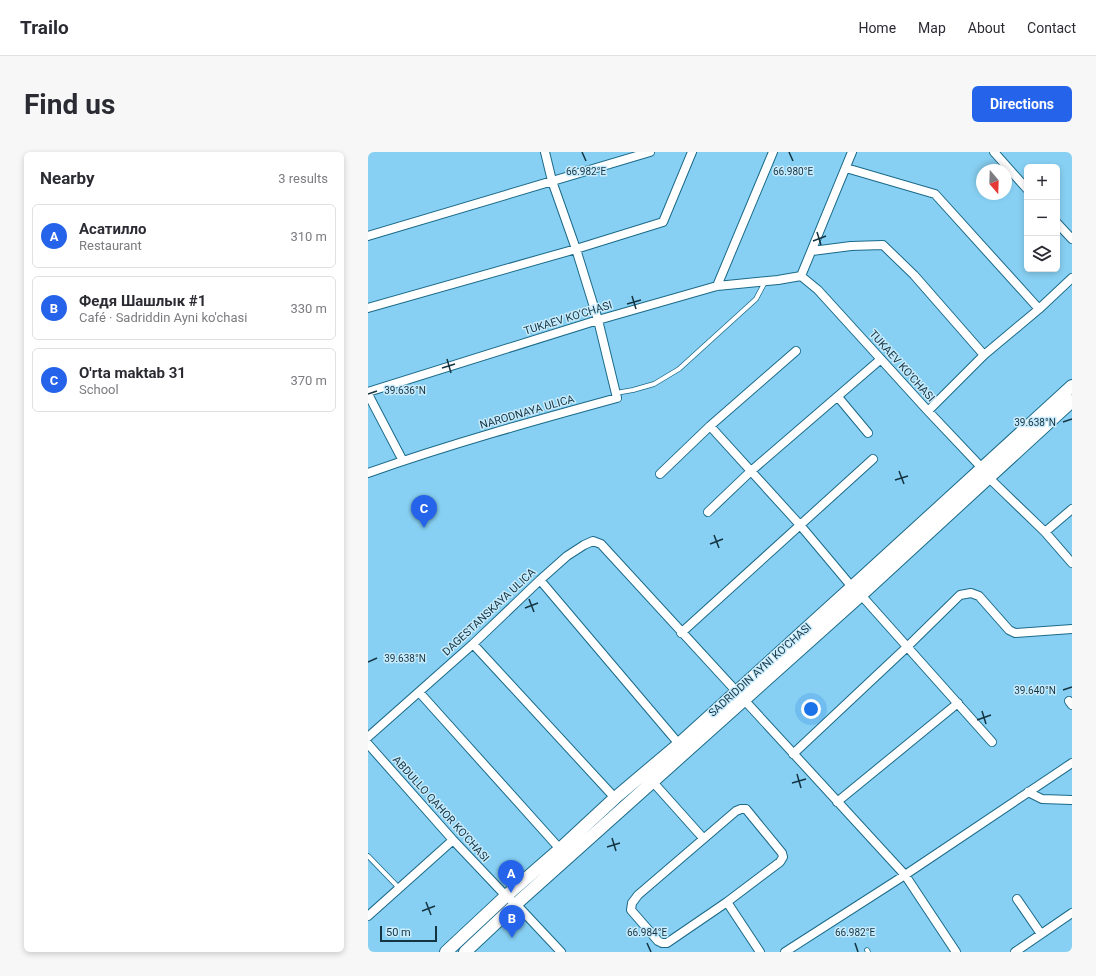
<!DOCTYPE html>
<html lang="en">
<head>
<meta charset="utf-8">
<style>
  body { margin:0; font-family:Roboto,sans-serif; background:#f7f7f7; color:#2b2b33 }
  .controls { position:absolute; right:12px; top:12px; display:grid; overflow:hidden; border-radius:6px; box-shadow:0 2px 6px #0003 }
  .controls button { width:36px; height:36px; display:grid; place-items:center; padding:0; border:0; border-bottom:1px solid #e1e1e2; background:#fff; color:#2b2b33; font:20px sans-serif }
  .compass { position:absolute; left:608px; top:12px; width:36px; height:36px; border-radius:50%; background:#fff; box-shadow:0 2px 6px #0003; rotate:161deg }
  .scale { position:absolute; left:12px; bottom:10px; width:57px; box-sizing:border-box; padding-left:4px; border:2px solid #153441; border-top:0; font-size:11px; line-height:14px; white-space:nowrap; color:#153441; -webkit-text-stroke:3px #c8ecfd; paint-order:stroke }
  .you { position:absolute; left:443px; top:557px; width:14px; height:14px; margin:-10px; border:3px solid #fff; border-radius:50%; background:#1a73e8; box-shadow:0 0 0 6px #1a73e833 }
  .badge { display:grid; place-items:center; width:26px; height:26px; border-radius:50%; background:#2563eb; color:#fff; font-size:13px; font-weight:700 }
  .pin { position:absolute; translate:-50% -33px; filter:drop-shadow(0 1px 2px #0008) }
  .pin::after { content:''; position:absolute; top:21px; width:14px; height:12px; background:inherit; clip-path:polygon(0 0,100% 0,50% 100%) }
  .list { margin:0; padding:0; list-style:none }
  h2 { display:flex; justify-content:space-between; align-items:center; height:52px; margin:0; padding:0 16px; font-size:17px }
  h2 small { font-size:13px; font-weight:400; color:#7c7c81 }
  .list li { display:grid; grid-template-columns:26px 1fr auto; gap:12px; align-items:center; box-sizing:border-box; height:64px; margin:0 8px 8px; padding:0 8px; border:1px solid #e1e1e2; border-radius:6px }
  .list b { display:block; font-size:15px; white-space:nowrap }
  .list p { margin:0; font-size:13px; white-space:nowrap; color:#7c7c81 }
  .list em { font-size:13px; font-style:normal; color:#7c7c81 }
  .icon { flex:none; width:22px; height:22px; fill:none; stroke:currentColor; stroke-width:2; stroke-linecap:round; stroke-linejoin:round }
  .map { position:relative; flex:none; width:704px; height:800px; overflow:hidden; border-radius:6px }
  header { display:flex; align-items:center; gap:24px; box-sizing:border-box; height:56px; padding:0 20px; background:#fff; border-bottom:1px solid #e1e1e2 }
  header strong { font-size:19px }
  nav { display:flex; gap:22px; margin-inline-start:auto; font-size:14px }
  .intro { display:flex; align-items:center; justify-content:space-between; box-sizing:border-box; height:96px; padding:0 24px }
  h1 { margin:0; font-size:28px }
  .button { padding:10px 18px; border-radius:6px; background:#2563eb; color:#fff; font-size:14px; font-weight:700 }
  main { display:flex; gap:24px; padding:0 24px }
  aside { flex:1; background:#fff; border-radius:6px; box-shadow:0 2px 6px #0003 }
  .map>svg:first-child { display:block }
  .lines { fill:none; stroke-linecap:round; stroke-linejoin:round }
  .lane-casing { stroke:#1b6a89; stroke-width:5.5 }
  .street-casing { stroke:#1b6a89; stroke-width:10 }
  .secondary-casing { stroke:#1b6a89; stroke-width:14 }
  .lane { stroke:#fff; stroke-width:4 }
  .street { stroke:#fff; stroke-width:8 }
  .secondary { stroke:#fff; stroke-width:12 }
  .ticks { fill:none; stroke:#153441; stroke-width:1.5 }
  .labels { text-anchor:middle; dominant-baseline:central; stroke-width:3; stroke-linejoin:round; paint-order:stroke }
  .street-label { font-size:11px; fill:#153441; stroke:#c8ecfd }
  .ticks-label { font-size:10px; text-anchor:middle; fill:#153441; stroke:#c8ecfd; stroke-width:3; stroke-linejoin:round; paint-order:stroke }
</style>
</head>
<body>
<header>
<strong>Trailo</strong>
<nav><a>Home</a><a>Map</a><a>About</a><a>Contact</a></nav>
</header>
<div class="intro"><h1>Find us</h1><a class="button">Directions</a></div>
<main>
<aside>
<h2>Nearby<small>3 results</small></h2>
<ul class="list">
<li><span class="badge">A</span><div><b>Асатилло</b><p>Restaurant</p></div><em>310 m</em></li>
<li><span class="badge">B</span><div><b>Федя Шашлык #1</b><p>Café · Sadriddin Ayni ko'chasi</p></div><em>330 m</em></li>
<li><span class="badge">C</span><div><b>O'rta maktab 31</b><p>School</p></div><em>370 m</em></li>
</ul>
</aside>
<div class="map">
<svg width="704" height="800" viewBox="0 0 704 800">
  <rect width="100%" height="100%" fill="#87d0f3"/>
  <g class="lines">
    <defs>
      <path id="lane" d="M 248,241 L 265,238 L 286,232 L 311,217 L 388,147 L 397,130
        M 0,704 L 31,736
        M 499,798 L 500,800"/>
      <path id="street" d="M 626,0 L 659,37
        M 478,16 L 567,42 L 671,157
        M 689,71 L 704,87
        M 0,84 L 282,0
        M 444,99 L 483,94 L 515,93 L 546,123 L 616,203
        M 433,124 L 484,0
        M 349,134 L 405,0
        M 0,156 L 208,97 L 295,70 L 324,0
        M 0,240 L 230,168 L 349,134 L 410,128 L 433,124 L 450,138 L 560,259 L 614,316
        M 0,242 L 35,309
        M 470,245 L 500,281
        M 560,259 L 616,203 L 671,157 L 704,126
        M 342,274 L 432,373 L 484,435
        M 0,321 C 82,292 165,269 249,246 L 230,168 L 208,97 L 184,29 L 177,0
        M 292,322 L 342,274 L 428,199
        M 620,325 L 677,380 L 704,411
        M 340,360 L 383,319 L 513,207
        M 677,380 L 704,357
        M 172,428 L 311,592
        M 493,443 L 624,590
        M 313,481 L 505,307
        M 105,492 L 247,646
        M 51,540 L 192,697
        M 701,549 L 704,553
        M 0,585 L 105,492 L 172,428 L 199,404 L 216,393 L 225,389 L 233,392 L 537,723 L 588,800
        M 0,592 L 85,688 L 138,744 L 148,752 L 193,800
        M 425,602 L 539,495 L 592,443 L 603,441 L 611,444 L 641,478 L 647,481 L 704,477
        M 284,629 L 335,686
        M 660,640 L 674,647 L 704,648
        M 469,650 L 590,551
        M 373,657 L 378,657 L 414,701 L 415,705 L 412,710 L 359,750 L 299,791 L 294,791 L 290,789 L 263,758 L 264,751 L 270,743 L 368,659 Z
        M 649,747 L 673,782
        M 359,750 L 392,800
        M 0,764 L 85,688
        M 417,800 L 537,723 L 704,611
        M 647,800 L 704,761"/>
      <path id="secondary" d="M 78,800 L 138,744 L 192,697 L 247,646 L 311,592 L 484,435 L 704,234
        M 97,800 L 148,752 L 493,443 L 704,249"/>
    </defs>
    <use href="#lane" class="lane-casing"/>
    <use href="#street" class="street-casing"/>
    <use href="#secondary" class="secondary-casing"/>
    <use href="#lane" class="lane"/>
    <use href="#street" class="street"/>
    <use href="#secondary" class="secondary"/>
  </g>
  <path class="ticks" d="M 214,0 L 218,9M 421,0 L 425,9M 449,80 L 453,93M 445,89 L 458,84M 264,144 L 268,157M 259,152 L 273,148M 79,207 L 83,221M 74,216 L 87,212M 0,242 L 9,239M 695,270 L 704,267M 531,319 L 536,332M 527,328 L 540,324M 346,383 L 351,396M 342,392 L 355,387M 161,447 L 166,460M 157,456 L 170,451M 0,510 L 9,506M 695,538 L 704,535M 614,559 L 618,572M 609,568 L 623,563M 429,622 L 433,636M 424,631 L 438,627M 244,686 L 248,699M 239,695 L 252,691M 58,750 L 63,763M 54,759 L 67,754M 279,791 L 283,800M 487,791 L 490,800"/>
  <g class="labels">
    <g class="street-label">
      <text transform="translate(200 166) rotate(-17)">TUKAEV KO'CHASI</text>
      <text transform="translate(534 214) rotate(48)">TUKAEV KO'CHASI</text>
      <text transform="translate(159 260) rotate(-16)">NARODNAYA ULICA</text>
      <text transform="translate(121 460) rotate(-43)">DAGESTANSKAYA ULICA</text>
      <text transform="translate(392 518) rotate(-42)">SADRIDDIN AYNI KO'CHASI</text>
      <text transform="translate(73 657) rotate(48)">ABDULLO QAHOR KO'CHASI</text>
    </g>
  </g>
  <g class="ticks-label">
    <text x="218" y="23">66.982°E</text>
    <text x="425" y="23">66.980°E</text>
    <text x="37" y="242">39.636°N</text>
    <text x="667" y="274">39.638°N</text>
    <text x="37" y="510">39.638°N</text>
    <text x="667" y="542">39.640°N</text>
    <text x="279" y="784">66.984°E</text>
    <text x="487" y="784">66.982°E</text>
  </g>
</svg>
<div class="controls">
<button>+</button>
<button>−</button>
<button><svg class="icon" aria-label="layers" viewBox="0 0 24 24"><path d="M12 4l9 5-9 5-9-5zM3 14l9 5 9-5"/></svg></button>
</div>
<svg class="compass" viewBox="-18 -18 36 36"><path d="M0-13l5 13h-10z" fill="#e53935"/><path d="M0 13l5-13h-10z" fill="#7c7c81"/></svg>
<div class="scale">50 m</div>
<div class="you"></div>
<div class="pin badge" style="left:143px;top:741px">A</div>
<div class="pin badge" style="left:144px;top:786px">B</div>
<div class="pin badge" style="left:56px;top:376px">C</div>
</div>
</main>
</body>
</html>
